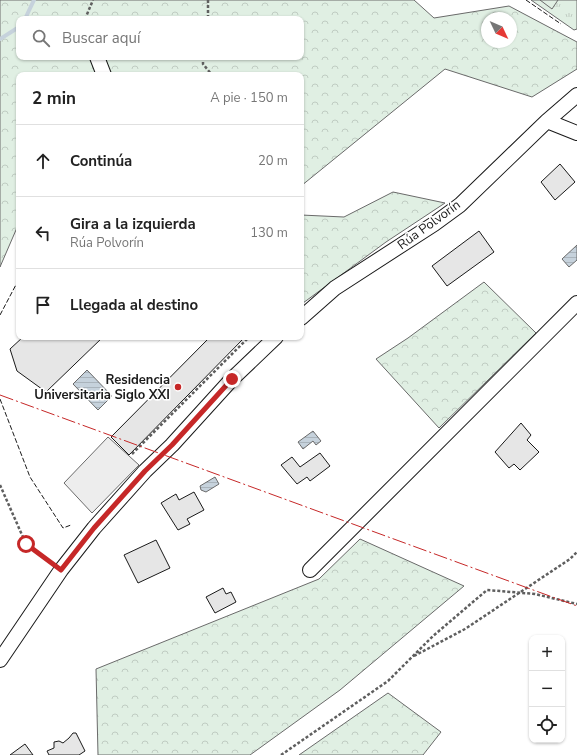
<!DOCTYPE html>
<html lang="es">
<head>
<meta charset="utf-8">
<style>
  body { margin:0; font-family:"Nunito Sans",sans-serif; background:#f2f2f2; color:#222 }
  .controls { position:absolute; right:12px; bottom:12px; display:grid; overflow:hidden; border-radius:8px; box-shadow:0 1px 3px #0004 }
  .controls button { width:36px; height:36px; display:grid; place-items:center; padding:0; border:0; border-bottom:1px solid #e0e0e0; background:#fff; color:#222; font:20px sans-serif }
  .compass { position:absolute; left:481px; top:12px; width:36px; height:36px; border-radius:50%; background:#fff; box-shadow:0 1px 3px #0004; rotate:134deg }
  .stop { position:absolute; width:12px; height:12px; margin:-9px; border:3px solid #c62828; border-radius:50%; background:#fff }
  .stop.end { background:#c62828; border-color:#fff; box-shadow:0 1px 4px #0008 }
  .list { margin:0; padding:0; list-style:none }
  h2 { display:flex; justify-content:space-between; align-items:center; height:52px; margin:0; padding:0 16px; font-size:17px }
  h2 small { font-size:13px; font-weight:400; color:#767676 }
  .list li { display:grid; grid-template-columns:26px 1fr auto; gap:12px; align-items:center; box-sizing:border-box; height:72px; padding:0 16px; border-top:1px solid #e0e0e0 }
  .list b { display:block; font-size:15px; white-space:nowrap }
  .list p { margin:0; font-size:13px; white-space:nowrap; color:#767676 }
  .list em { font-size:13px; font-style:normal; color:#767676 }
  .icon { flex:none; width:22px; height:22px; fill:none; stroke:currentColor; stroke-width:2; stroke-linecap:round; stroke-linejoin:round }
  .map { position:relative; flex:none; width:577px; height:755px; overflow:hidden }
  .search { position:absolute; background:#fff; box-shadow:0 1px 3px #0004; left:16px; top:16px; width:288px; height:44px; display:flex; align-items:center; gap:10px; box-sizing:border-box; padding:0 14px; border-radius:8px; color:#767676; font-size:15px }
  .panel { position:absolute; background:#fff; box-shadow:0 1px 3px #0004; left:16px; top:72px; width:288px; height:268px; border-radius:8px }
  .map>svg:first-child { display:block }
  .grass { fill:url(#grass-tufts); stroke:#6a6a6a }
  .forest { fill:url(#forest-crowns); stroke:#6a6a6a; fill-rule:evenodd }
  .pitch { fill:#e0efe3; stroke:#6a6a6a }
  .parking { fill:#ededed; stroke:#6a6a6a }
  .water { fill:url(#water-rules); stroke:#6a6a6a }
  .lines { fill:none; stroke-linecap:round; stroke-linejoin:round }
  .stream { stroke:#c6d2dc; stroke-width:4 }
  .building { fill:#e6e6e6; stroke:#1a1a1a }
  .minor-casing { stroke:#1a1a1a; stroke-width:16 }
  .path { stroke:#5f5f5f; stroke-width:2.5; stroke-dasharray:3 2; stroke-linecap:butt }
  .minor { stroke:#fff; stroke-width:14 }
  .fence { stroke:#1a1a1a; stroke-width:1; stroke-dasharray:5 2; stroke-linecap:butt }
  .power { stroke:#c62828; stroke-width:1; stroke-dasharray:14 3 2 3; stroke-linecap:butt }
  .route { stroke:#c62828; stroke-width:5 }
  .poi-dot { fill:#c62828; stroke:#fff; stroke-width:1.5 }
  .labels { text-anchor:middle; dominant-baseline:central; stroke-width:3; stroke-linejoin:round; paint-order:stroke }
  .street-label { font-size:13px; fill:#1a1a1a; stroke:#fff }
  .poi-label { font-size:13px; font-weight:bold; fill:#1a1a1a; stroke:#fff; text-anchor:end }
</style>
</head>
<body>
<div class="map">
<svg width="577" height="755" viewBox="0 0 577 755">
  <defs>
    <pattern id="grass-tufts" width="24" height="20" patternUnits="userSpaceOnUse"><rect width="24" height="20" fill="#e0efe3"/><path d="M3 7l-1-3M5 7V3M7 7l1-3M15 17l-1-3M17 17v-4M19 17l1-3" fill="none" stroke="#c0ccc2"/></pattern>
    <pattern id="forest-crowns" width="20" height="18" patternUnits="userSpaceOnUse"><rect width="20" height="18" fill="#e0efe3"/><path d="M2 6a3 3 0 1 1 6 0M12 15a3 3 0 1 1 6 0" fill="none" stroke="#c0ccc2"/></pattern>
    <pattern id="water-rules" width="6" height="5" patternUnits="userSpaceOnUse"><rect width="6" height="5" fill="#c6d2dc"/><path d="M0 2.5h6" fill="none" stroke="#aab4bc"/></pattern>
  </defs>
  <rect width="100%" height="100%" fill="#fff"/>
  <path class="grass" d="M 531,0 L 577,0 L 577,29 L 574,30 Z"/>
  <path class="forest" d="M 0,0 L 414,0 L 434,18 L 509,6 L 577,42 L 577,69 L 532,97 L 445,69 L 301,186 L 301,75 L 19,75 L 19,223 L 0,267 ZM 487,18 L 511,18 L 511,42 L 487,42 ZM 19,19 L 301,19 L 301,57 L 19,57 Z
    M 393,192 L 445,203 L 386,242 L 303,303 L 301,301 L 301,215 L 344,217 Z
    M 484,282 L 536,333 L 439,428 L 376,359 L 408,338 Z
    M 360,539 L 464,586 L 340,690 L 250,755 L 98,755 L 96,669 L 319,579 Z
    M 388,693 L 441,732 L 423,755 L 299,755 Z"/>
  <path class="pitch" d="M 540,0 L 558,0 L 552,9 Z"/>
  <path class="parking" d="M 108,437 L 139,465 L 92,513 L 64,483 Z"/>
  <path class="water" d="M 577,245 L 577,260 L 569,267 L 562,259 Z
    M 87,370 L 112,396 L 98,410 L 73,384 Z
    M 313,431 L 321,441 L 316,445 L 313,441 L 303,449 L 298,442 Z
    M 215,477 L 219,484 L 206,492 L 201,490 L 200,486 Z"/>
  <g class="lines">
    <path class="stream" d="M 25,19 L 34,0
      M 0,39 L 19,27"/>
  </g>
  <path class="building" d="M 560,164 L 575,182 L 555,200 L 541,182 Z
    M 479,231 L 494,252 L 447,286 L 432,266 Z
    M 23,337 L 103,337 L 46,392 L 17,371 L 10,349 Z
    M 210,337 L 245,337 L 129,455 L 111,437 Z
    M 521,423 L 531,435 L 527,440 L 539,452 L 520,470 L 514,464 L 509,468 L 495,452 Z
    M 320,453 L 330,466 L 310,481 L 307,477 L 297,484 L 281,465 L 292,457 L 300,467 Z
    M 194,492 L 204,510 L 187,519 L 190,524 L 178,530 L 161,503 L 176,494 L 179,500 Z
    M 156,540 L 170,568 L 138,583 L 124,555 Z
    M 223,588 L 226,594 L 231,592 L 236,602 L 215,613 L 206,597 Z
    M 73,733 L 76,733 L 85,751 L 79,755 L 49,755 L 47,751 L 54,748 L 54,742 L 59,741 L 63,743 L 69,738 Z
    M 25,744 L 33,755 L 10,755 Z"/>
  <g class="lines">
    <defs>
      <path id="minor" d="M 97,57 L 104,75
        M 547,121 L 577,133
        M 301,318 L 335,288 L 434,224 L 460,205 L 547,121 L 577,95
        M 310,570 L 577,303
        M 0,660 L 61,570 L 94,528 L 145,471 L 172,445 L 232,379 L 276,337"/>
    </defs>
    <use href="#minor" class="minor-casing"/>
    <path class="path" d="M 208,0 L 208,19
      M 85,19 L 93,0
      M 203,57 L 203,64 L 212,75
      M 132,454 L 249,337
      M 0,485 L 26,544 L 51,562
      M 414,656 L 465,629 L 570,559 L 577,552
      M 281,755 L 388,681 L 433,636 L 487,590 L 535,594 L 577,604"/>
    <use href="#minor" class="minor"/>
    <path class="fence" d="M 526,0 L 561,24
      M 0,315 L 19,279
      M 0,399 L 30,477 L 63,528 L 71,525"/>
    <path class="power" d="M 0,395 L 577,606"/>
  </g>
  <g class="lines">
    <path class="route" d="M 26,544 L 61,570 L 94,528 L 145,471 L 172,445 L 232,379"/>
  </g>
  <circle class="poi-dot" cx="178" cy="387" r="4"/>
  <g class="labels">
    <g class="street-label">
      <text transform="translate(429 225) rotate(-36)">Rúa Polvorín</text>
    </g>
    <g class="poi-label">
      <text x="170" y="380">Residencia<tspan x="170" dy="15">Universitaria Siglo XXI</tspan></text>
    </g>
  </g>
</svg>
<div class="controls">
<button>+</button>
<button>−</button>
<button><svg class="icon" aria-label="locate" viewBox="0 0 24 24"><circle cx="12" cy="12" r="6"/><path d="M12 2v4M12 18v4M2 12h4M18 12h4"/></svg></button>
</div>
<svg class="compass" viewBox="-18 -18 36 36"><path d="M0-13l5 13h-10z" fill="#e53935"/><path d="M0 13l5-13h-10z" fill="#767676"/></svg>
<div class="stop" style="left:26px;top:544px"></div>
<div class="stop end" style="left:232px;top:379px"></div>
<div class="search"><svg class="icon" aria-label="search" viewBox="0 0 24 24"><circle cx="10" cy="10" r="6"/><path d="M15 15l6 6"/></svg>Buscar aquí</div>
<section class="panel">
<h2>2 min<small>A pie · 150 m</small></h2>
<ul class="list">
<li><svg class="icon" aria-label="ahead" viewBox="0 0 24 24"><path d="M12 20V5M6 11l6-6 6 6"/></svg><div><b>Continúa</b></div><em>20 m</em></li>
<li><svg class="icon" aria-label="left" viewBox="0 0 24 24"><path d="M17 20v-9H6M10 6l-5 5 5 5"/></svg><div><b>Gira a la izquierda</b><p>Rúa Polvorín</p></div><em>130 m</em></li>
<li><svg class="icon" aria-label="arrive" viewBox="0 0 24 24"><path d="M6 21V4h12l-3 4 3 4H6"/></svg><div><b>Llegada al destino</b></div></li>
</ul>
</section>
</div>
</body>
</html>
